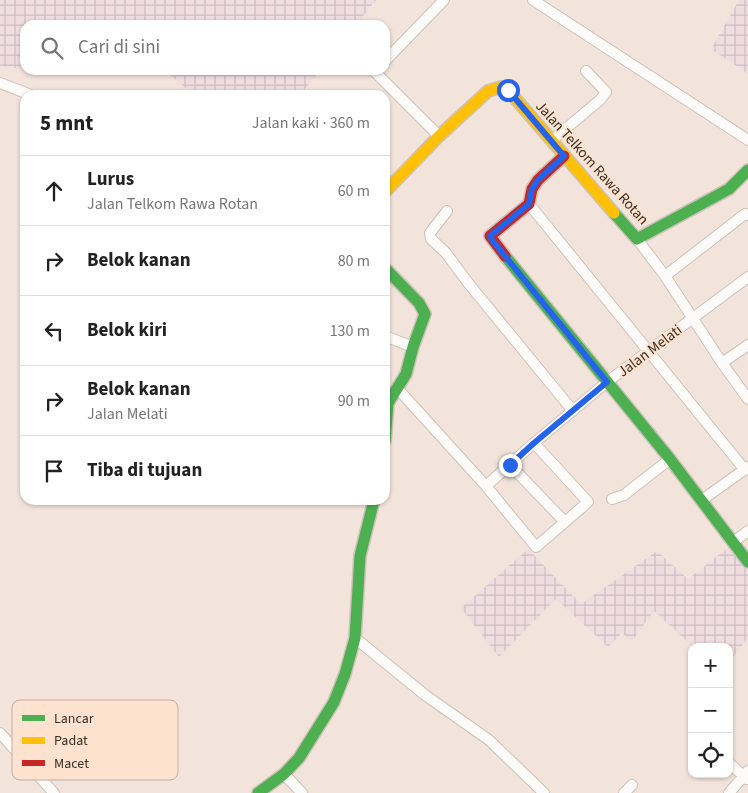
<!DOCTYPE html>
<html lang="id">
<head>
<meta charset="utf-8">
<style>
  body { margin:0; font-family:"Source Sans 3",sans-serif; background:#f6f6f6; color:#222 }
  .controls { position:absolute; right:15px; bottom:15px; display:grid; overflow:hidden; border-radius:10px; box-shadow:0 1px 4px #0004 }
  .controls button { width:45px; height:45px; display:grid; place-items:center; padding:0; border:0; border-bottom:1px solid #e0e0e0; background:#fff; color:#222; font:25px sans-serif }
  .stop { position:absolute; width:15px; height:15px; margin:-11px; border:4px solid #2563eb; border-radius:50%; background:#fff }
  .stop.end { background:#2563eb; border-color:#fff; box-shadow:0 1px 5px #0008 }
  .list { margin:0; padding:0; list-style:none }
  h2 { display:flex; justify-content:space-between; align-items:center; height:65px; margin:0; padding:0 20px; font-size:21px }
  h2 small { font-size:16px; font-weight:400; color:#767676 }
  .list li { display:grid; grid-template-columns:32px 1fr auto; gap:15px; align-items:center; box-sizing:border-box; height:70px; padding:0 20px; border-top:1px solid #e0e0e0 }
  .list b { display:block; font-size:19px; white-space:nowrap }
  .list p { margin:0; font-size:16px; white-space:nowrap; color:#767676 }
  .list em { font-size:16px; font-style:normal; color:#767676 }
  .icon { flex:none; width:28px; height:28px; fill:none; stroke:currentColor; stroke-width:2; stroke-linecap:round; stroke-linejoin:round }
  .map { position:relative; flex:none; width:748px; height:793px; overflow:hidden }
  .search { position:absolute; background:#fff; box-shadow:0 1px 4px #0004; left:20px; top:20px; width:370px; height:55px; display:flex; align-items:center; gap:12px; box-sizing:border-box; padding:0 18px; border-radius:15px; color:#767676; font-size:19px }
  .panel { position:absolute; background:#fff; box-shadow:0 1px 4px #0004; left:20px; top:90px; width:370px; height:415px; border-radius:15px }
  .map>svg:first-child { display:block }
  .industrial { fill:url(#industrial-grid) }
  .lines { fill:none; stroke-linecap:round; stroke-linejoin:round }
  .street-casing { stroke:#cdc1b8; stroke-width:12 }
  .fast-casing { stroke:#cdc1b8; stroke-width:14 }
  .slow-casing { stroke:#cdc1b8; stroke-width:14 }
  .jam-casing { stroke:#cdc1b8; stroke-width:14 }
  .street { stroke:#fdfbf9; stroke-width:10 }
  .fast { stroke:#4caf50; stroke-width:11 }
  .slow { stroke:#ffc107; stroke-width:11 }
  .jam { stroke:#c62828; stroke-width:11 }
  .route { stroke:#2563eb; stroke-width:6 }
  .labels { text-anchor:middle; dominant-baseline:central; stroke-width:4; stroke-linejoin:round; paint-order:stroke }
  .street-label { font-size:15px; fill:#3b2f25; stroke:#fde3cf }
  .key { fill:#fde3cf; stroke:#c3ad9c; stroke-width:1 }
  .key-label { font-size:14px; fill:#3b2f25 }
</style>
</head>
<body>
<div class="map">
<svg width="748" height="793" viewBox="0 0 748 793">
  <defs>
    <pattern id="industrial-grid" width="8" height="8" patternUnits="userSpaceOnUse" patternTransform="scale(1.25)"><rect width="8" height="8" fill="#efdde1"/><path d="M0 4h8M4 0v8" fill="none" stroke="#cebec1"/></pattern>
  </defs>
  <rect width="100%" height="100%" fill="#f2e4da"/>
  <path class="industrial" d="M 0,0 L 376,0 L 356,25 L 25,25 L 25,69 L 2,66 L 0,68 Z
    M 739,0 L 748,0 L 748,74 L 711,49 Z
    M 164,70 L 320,70 L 300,95 L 194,95 Z
    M 729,547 L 748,572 L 748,638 L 729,662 L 729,647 L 693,647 L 654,611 L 632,641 L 622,633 L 608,647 L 556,599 L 499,657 L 461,608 L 528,549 L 581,604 L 657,551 L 688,579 Z"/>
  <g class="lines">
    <defs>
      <path id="street" d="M 533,0 L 748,140
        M 385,61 L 444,0
        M 373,70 L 439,136
        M 0,83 L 31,95
        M 551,141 L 600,100 L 606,92 L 586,71
        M 529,204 L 745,470
        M 447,211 L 430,233 L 431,239 L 446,253 L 469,284 L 573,411
        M 637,239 L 665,276 L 722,363 L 748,345
        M 665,276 L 745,214 L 748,215
        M 385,336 L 413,347
        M 722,363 L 748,399
        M 397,388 L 486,486 L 536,547 L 588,502 L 534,443
        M 510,465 L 564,521
        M 486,486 L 534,443 L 607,382 L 748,277
        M 612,499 L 624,495 L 670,459
        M 702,500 L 748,467
        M 733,542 L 748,531
        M 355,638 L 425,695 L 489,740 L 544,793
        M 0,733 L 54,793
        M 27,763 L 70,715
        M 729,763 L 747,779
        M 284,774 L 302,793
        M 624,793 L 632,785
        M 729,793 L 748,771"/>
      <path id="fast" d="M 614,213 L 637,239 L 729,189 L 748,170
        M 505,256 L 670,459 L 748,562
        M 385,268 L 419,303 L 425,314 L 413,347 L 406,374 L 388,403 L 385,441
        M 258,793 L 284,774 L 299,758 L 334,702 L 345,674 L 355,638 L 360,556 L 374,500"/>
      <path id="slow" d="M 385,192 L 439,136 L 488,91 L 501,87 L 508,90 L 614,213"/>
      <path id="jam" d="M 505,256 L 490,236 L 529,204 L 532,189 L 538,180 L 564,156"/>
    </defs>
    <use href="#street" class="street-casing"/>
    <use href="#fast" class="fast-casing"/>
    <use href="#slow" class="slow-casing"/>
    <use href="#jam" class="jam-casing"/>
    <use href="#street" class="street"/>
    <use href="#fast" class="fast"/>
    <use href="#slow" class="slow"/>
    <use href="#jam" class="jam"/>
  </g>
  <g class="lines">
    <path class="route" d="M 508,90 L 564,156 L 538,180 L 532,189 L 529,204 L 490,236 L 492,240 L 607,382 L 534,443 L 510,465"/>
  </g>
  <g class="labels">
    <g class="street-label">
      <text transform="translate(592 163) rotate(48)">Jalan Telkom Rawa Rotan</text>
      <text transform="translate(650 351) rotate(-37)">Jalan Melati</text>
    </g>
  </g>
  <rect x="12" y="700" width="166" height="80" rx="8" class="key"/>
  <rect x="22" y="715" width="23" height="6" fill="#4caf50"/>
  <rect x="22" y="737" width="23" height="7" fill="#ffc107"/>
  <rect x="22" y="760" width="23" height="6" fill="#c62828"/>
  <g class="key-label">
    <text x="54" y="723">Lancar</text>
    <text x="54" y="745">Padat</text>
    <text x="54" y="768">Macet</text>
  </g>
</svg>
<div class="controls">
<button>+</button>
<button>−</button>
<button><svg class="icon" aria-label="locate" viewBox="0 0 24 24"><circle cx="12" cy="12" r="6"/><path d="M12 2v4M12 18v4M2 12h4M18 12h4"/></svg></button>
</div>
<div class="stop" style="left:508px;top:90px"></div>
<div class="stop end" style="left:510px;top:465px"></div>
<div class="search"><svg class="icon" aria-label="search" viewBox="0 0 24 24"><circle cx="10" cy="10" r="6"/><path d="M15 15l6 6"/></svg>Cari di sini</div>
<section class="panel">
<h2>5 mnt<small>Jalan kaki · 360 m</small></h2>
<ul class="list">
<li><svg class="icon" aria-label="ahead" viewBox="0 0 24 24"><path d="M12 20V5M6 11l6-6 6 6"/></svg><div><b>Lurus</b><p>Jalan Telkom Rawa Rotan</p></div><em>60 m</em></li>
<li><svg class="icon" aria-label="right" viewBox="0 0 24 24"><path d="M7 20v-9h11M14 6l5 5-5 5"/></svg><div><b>Belok kanan</b></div><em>80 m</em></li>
<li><svg class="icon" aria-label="left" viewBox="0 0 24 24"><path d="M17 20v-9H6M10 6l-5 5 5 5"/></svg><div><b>Belok kiri</b></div><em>130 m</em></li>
<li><svg class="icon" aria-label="right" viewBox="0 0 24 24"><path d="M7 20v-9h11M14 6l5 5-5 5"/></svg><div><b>Belok kanan</b><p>Jalan Melati</p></div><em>90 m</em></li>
<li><svg class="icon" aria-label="arrive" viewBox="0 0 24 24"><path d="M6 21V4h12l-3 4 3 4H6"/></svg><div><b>Tiba di tujuan</b></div></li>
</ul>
</section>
</div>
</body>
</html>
